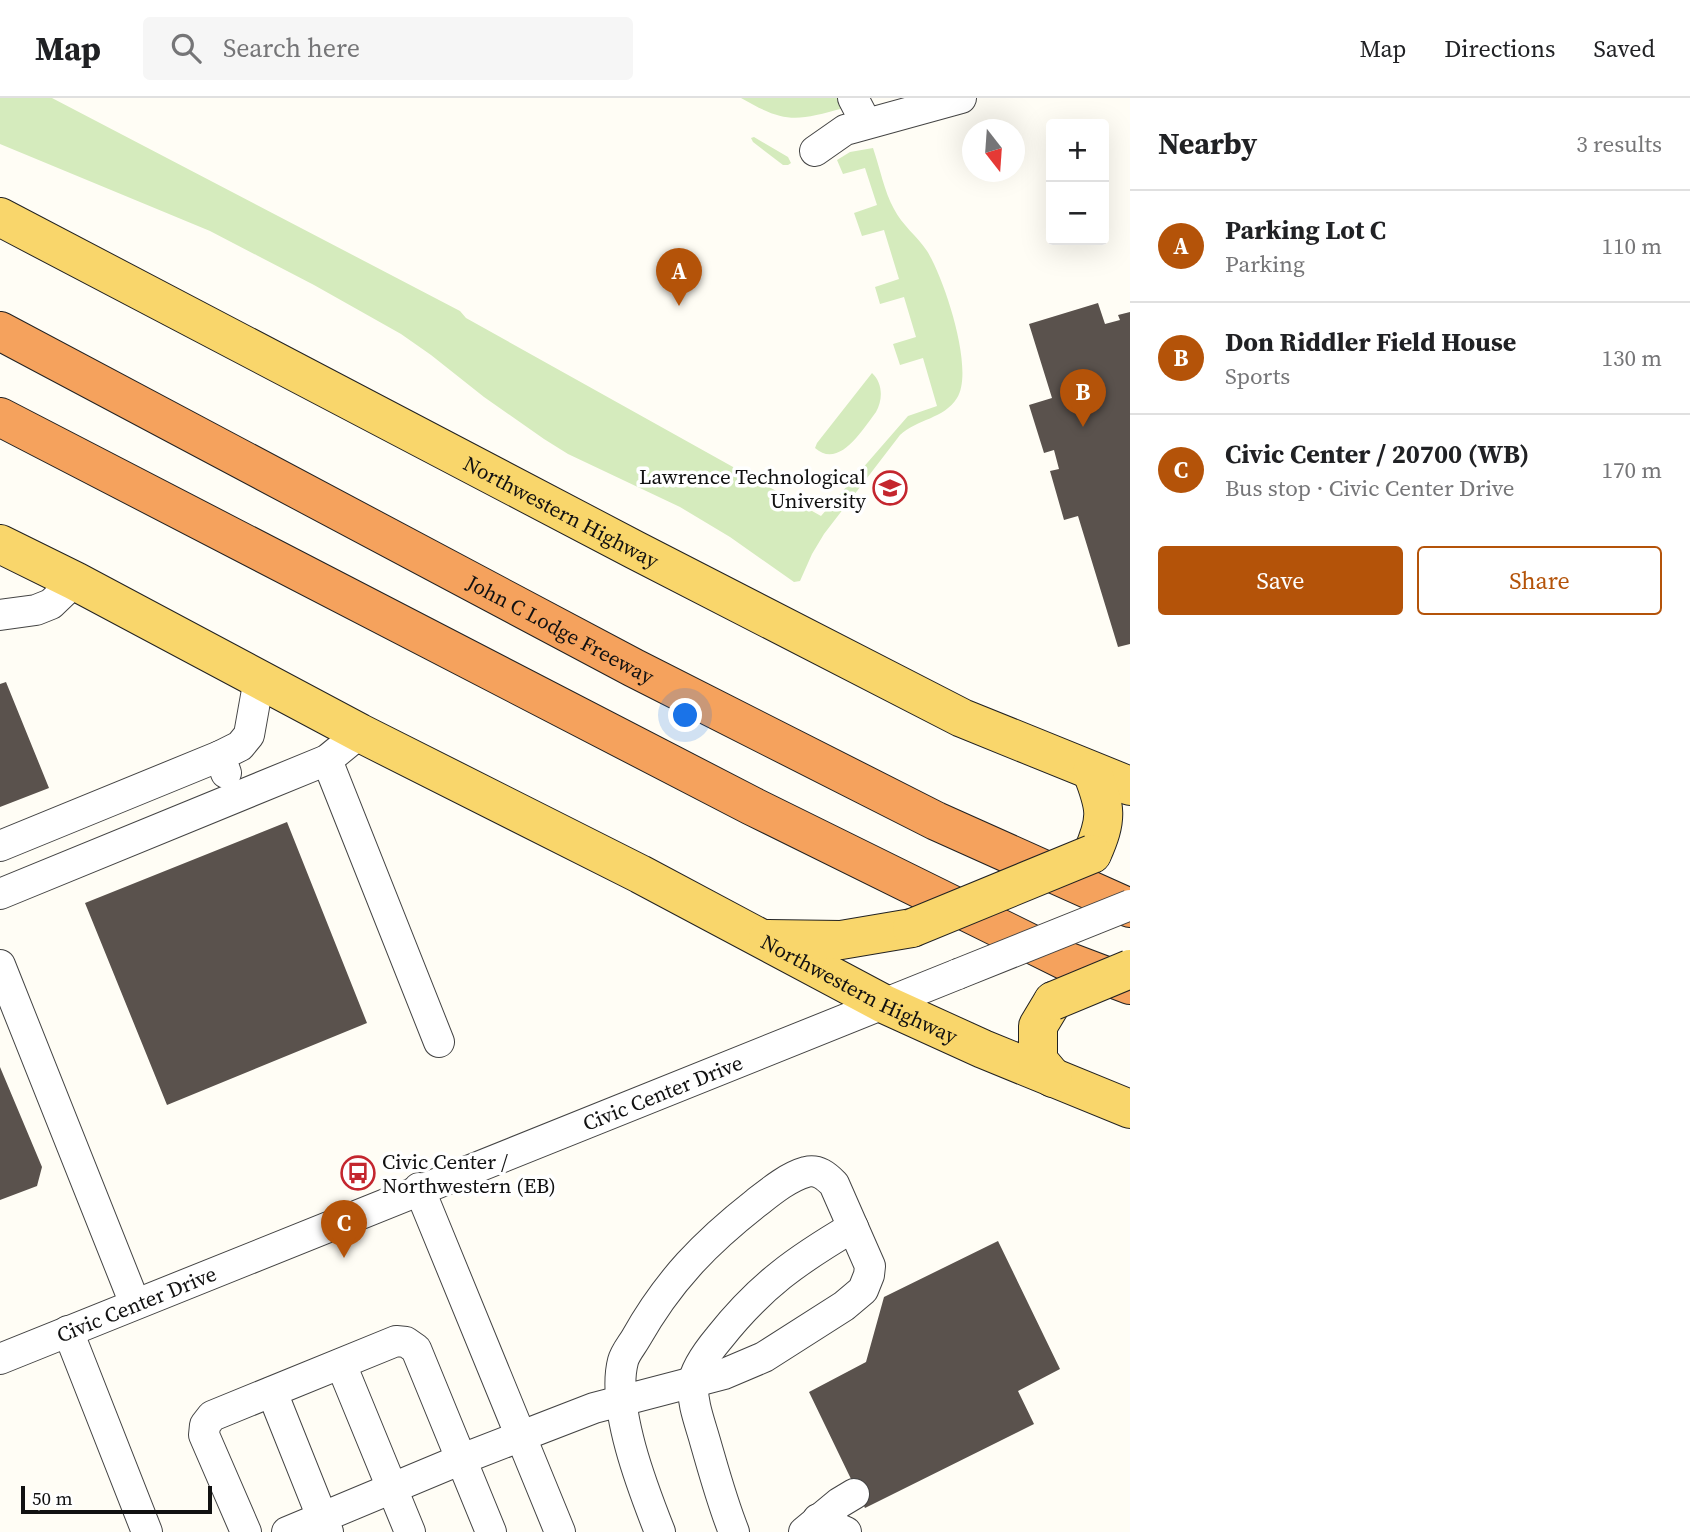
<!DOCTYPE html>
<html lang="en">
<head>
<meta charset="utf-8">
<style>
  body { margin:0; font-family:"Source Serif 4",serif; background:#f6f6f6; color:#202124 }
  .controls { position:absolute; right:21px; top:21px; display:grid; overflow:hidden; border-radius:7px; box-shadow:0 7px 28px #0002 }
  .controls button { width:63px; height:63px; display:grid; place-items:center; padding:0; border:0; border-bottom:2px solid #e0e0e0; background:#fff; color:#202124; font:35px sans-serif }
  .compass { position:absolute; left:962px; top:21px; width:63px; height:63px; border-radius:50%; background:#fff; box-shadow:0 7px 28px #0002; rotate:163deg }
  .scale { position:absolute; left:21px; bottom:18px; width:191px; box-sizing:border-box; padding-left:7px; border:4px solid #111; border-top:0; font-size:19px; line-height:24px; white-space:nowrap; color:#111; -webkit-text-stroke:5px #fff; paint-order:stroke }
  .you { position:absolute; left:686px; top:618px; width:24px; height:24px; margin:-18px; border:5px solid #fff; border-radius:50%; background:#1a73e8; box-shadow:0 0 0 10px #1a73e833 }
  .badge { display:grid; place-items:center; width:46px; height:46px; border-radius:50%; background:#b45309; color:#fff; font-size:23px; font-weight:700 }
  .pin { position:absolute; translate:-50% -58px; filter:drop-shadow(0 2px 4px #0008) }
  .pin::after { content:''; position:absolute; top:37px; width:24px; height:21px; background:inherit; clip-path:polygon(0 0,100% 0,50% 100%) }
  .list { margin:0; padding:0; list-style:none }
  h2 { display:flex; justify-content:space-between; align-items:center; height:91px; margin:0; padding:0 28px; font-size:30px }
  h2 small { font-size:23px; font-weight:400; color:#757577 }
  .list li { display:grid; grid-template-columns:46px 1fr auto; gap:21px; align-items:center; box-sizing:border-box; height:112px; padding:0 28px; border-top:2px solid #e0e0e0 }
  .list b { display:block; font-size:26px; white-space:nowrap }
  .list p { margin:0; font-size:23px; white-space:nowrap; color:#757577 }
  .list em { font-size:23px; font-style:normal; color:#757577 }
  .actions { display:flex; gap:14px; padding:21px 28px }
  .actions a { flex:1; padding:16px 0; border:2px solid #b45309; border-radius:7px; text-align:center; font-size:24px; color:#b45309 }
  .actions .main { background:#b45309; color:#fff }
  .icon { flex:none; width:38px; height:38px; fill:none; stroke:currentColor; stroke-width:2; stroke-linecap:round; stroke-linejoin:round }
  .map { position:relative; flex:none; width:1130px; height:1434px; overflow:hidden }
  header { display:flex; align-items:center; gap:42px; box-sizing:border-box; height:98px; padding:0 35px; background:#fff; border-bottom:2px solid #e0e0e0 }
  header strong { font-size:33px }
  nav { display:flex; gap:38px; margin-inline-start:auto; font-size:24px }
  .search { width:490px; height:63px; background:#f6f6f6; display:flex; align-items:center; gap:18px; box-sizing:border-box; padding:0 24px; border-radius:7px; color:#757577; font-size:26px }
  main { display:flex }
  aside { flex:1; background:#fff }
  .map>svg:first-child { display:block }
  .green { fill:#d5ebbd }
  .building { fill:#5a524d }
  .lines { fill:none; stroke-linecap:round; stroke-linejoin:round }
  .minor-casing { stroke:#444; stroke-width:32 }
  .major-casing { stroke:#222; stroke-width:40 }
  .highway-casing { stroke:#222; stroke-width:40 }
  .minor { stroke:#fff; stroke-width:30 }
  .major { stroke:#f9d66b; stroke-width:38 }
  .highway { stroke:#f5a25d; stroke-width:38 }
  .minor-bridge-casing { stroke:#444; stroke-width:32; stroke-linecap:butt }
  .major-bridge-casing { stroke:#222; stroke-width:40; stroke-linecap:butt }
  .minor-bridge { stroke:#fff; stroke-width:30 }
  .major-bridge { stroke:#f9d66b; stroke-width:38 }
  .labels { text-anchor:middle; dominant-baseline:central; stroke-width:7; stroke-linejoin:round; paint-order:stroke }
  .poi-label { font-size:21px; fill:#111; stroke:#fff; text-anchor:end }
  .street-label { font-size:21px; fill:#111; stroke:#fff }
</style>
</head>
<body>
<header>
<strong>Map</strong>
<div class="search"><svg class="icon" aria-label="search" viewBox="0 0 24 24"><circle cx="10" cy="10" r="6"/><path d="M15 15l6 6"/></svg>Search here</div>
<nav><a>Map</a><a>Directions</a><a>Saved</a></nav>
</header>
<main>
<div class="map">
<svg width="1130" height="1434" viewBox="0 0 1130 1434">
  <rect width="100%" height="100%" fill="#fffdf5"/>
  <path class="green" d="M 0,0 L 52,0 L 460,213 L 466,220 L 821,418 L 908,318 L 937,308 L 923,260 L 900,267 L 893,246 L 916,239 L 904,199 L 880,206 L 875,189 L 899,181 L 884,132 L 862,138 L 854,115 L 877,107 L 865,70 L 843,76 L 837,62 L 850,54 L 873,50 C 880,70 884,93 894,111 C 902,127 917,138 927,153 C 944,180 975,272 957,300 C 944,321 917,321 900,337 L 824,436 L 812,456 L 800,483 L 794,484 L 730,439 L 680,409 L 568,356 L 544,341 L 484,299 L 431,257 L 401,236 L 314,187 L 210,133 L 0,46 Z
    M 741,0 L 839,0 L 844,10 C 796,23 786,26 741,0 Z
    M 754,39 L 788,59 L 791,65 L 788,67 L 783,67 L 753,44 L 751,40 Z
    M 872,275 C 883,285 883,302 876,314 C 863,331 839,372 815,350 L 817,345 Z"/>
  <path class="building" d="M 1098,205 L 1105,226 L 1120,222 L 1118,217 L 1130,214 L 1130,546 L 1118,549 L 1078,418 L 1064,422 L 1050,373 L 1059,371 L 1054,352 L 1044,355 L 1029,307 L 1052,300 L 1029,226 Z
    M 6,584 L 49,690 L 0,709 L 0,586 Z
    M 287,724 L 367,925 L 167,1007 L 85,805 Z
    M 0,969 L 42,1069 L 37,1088 L 0,1102 Z
    M 998,1143 L 1060,1271 L 1018,1293 L 1034,1326 L 865,1410 L 809,1294 L 866,1264 L 884,1199 Z"/>
  <g class="lines">
    <defs>
      <g id="minor">
        <path d="M 853,0 L 866,25"/>
        <path d="M 815,53 L 845,32 L 961,0"/>
        <path d="M 0,517 L 36,512 L 51,506 L 75,483"/>
        <path d="M 327,662 L 439,944"/>
        <path d="M 226,675 L 220,658 L 240,648 L 249,637 L 259,581"/>
        <path d="M 0,748 L 220,658"/>
        <path d="M 0,796 L 327,662 L 360,635"/>
        <path d="M 0,867 L 135,1206"/>
        <path d="M 419,1090 L 560,1434"/>
        <path d="M 68,1233 L 147,1434"/>
        <path id="s1" d="M 0,1261 C 319,1131 639,1004 958,876"/>
        <path d="M 341,1266 L 410,1434"/>
        <path d="M 272,1294 L 328,1434"/>
        <path d="M 818,1421 L 846,1434"/>
        <path d="M 246,1434 L 204,1337 L 205,1327 L 212,1318 L 396,1243 L 406,1244 L 416,1251 L 491,1434"/>
        <path d="M 287,1434 L 462,1361 L 594,1310 L 724,1276 L 764,1259 L 844,1208 L 863,1192 L 869,1177 L 870,1168 L 834,1086 C 826,1078 818,1071 806,1074 C 788,1079 770,1094 756,1105 C 705,1145 668,1183 636,1240 C 632,1247 625,1255 623,1263 C 611,1309 643,1391 660,1434"/>
        <path d="M 734,1434 C 722,1404 714,1374 705,1343 C 700,1325 692,1305 693,1286 C 695,1270 709,1252 719,1240 C 760,1188 797,1162 853,1129"/>
        <path d="M 804,1434 L 839,1405 L 854,1396"/>
      </g>
      <g id="major">
        <path id="s2" d="M 0,119 L 635,452 L 962,620 L 1130,688"/>
        <path id="s3" d="M 0,446 L 75,483 L 360,635 L 640,776 L 884,906 L 983,951 L 1130,1011"/>
        <path d="M 1092,756 C 1108,720 1106,710 1092,674"/>
        <path d="M 768,841 L 841,842 L 912,830"/>
        <path d="M 1053,980 L 1038,962 L 1038,928 L 1053,903"/>
      </g>
      <g id="highway">
        <path id="s4" d="M 0,233 L 634,570 L 936,723 L 1130,810"/>
        <path d="M 0,319 L 752,708 L 1064,862 L 1130,887"/>
      </g>
    </defs>
    <use href="#minor" class="minor-casing"/>
    <use href="#major" class="major-casing"/>
    <use href="#highway" class="highway-casing"/>
    <use href="#minor" class="minor"/>
    <use href="#major" class="major"/>
    <use href="#highway" class="highway"/>
    <defs>
      <path id="minor-bridge" d="M 958,876 L 1130,807"/>
      <path id="major-bridge" d="M 912,830 L 1092,756
        M 1053,903 L 1130,871"/>
    </defs>
    <use href="#minor-bridge" class="minor-bridge-casing"/>
    <use href="#major-bridge" class="major-bridge-casing"/>
    <use href="#minor-bridge" class="minor-bridge"/>
    <use href="#major-bridge" class="major-bridge"/>
  </g>
  <defs>
    <symbol id="university-ring" viewBox="-11 -11 22 22"><circle r="9.5" fill="#fff" stroke="#c4262e" stroke-width="1.5"/><path d="M0-5L7-2L0 1L-7-2ZM-4 1L0 2.5L4 1V4Q0 6-4 4Z" fill="#c4262e"/></symbol>
    <symbol id="bus-ring" viewBox="-11 -11 22 22"><circle r="9.5" fill="#fff" stroke="#c4262e" stroke-width="1.5"/><path d="M-5-6H5V4H4V6H2V4H-2V6H-4V4H-5ZM-3.5-4V0h7V-4ZM-3.5 1.2v1.5H-2V1.2ZM2 1.2v1.5H3.5V1.2Z" fill="#c4262e"/></symbol>
  </defs>
  <g fill-rule="evenodd">
    <use href="#university-ring" x="871" y="371" width="38" height="38"/>
    <use href="#bus-ring" x="339" y="1056" width="38" height="38"/>
  </g>
  <g class="labels">
    <g class="poi-label">
      <text x="866" y="378">Lawrence Technological<tspan x="866" dy="24">University</tspan></text>
      <text x="382" y="1063" text-anchor="start">Civic Center /<tspan x="382" dy="24">Northwestern (EB)</tspan></text>
    </g>
    <g class="street-label">
      <text stroke="none"><textPath href="#s2" startOffset="634">Northwestern Highway</textPath></text>
      <text stroke="none"><textPath href="#s4" startOffset="635">John C Lodge Freeway</textPath></text>
      <text stroke="none"><textPath href="#s3" startOffset="968">Northwestern Highway</textPath></text>
      <text stroke="none"><textPath href="#s1" startOffset="714">Civic Center Drive</textPath></text>
      <text stroke="none"><textPath href="#s1" startOffset="147">Civic Center Drive</textPath></text>
    </g>
  </g>
</svg>
<div class="controls">
<button>+</button>
<button>−</button>
</div>
<svg class="compass" viewBox="-18 -18 36 36"><path d="M0-13l5 13h-10z" fill="#e53935"/><path d="M0 13l5-13h-10z" fill="#757577"/></svg>
<div class="scale">50 m</div>
<div class="you"></div>
<div class="pin badge" style="left:679px;top:208px">A</div>
<div class="pin badge" style="left:1083px;top:329px">B</div>
<div class="pin badge" style="left:344px;top:1160px">C</div>
</div>
<aside>
<h2>Nearby<small>3 results</small></h2>
<ul class="list">
<li><span class="badge">A</span><div><b>Parking Lot C</b><p>Parking</p></div><em>110 m</em></li>
<li><span class="badge">B</span><div><b>Don Riddler Field House</b><p>Sports</p></div><em>130 m</em></li>
<li><span class="badge">C</span><div><b>Civic Center / 20700 (WB)</b><p>Bus stop · Civic Center Drive</p></div><em>170 m</em></li>
</ul>
<div class="actions"><a class="main">Save</a><a>Share</a></div>
</aside>
</main>
</body>
</html>
